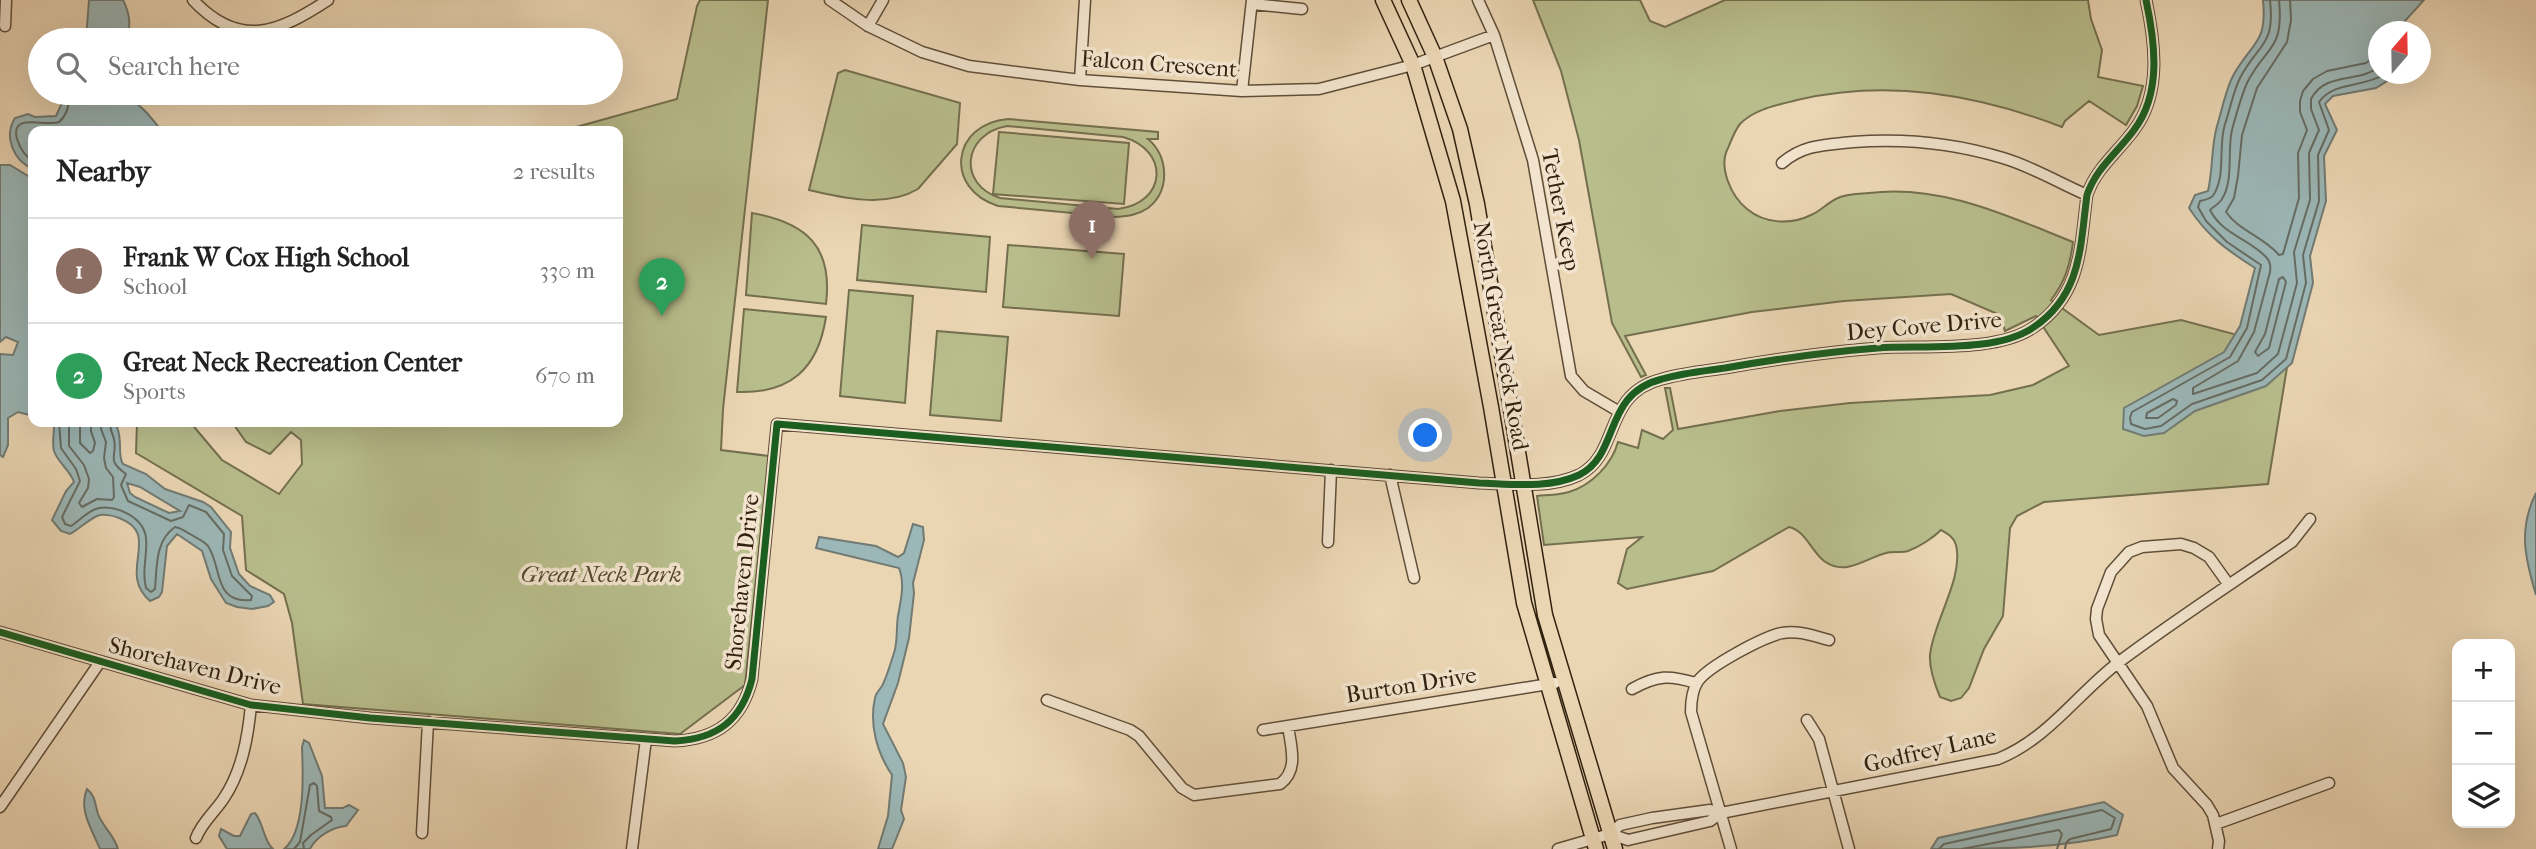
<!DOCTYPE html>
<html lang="en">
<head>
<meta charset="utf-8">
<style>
  body { margin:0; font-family:"IM FELL French Canon",serif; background:#f2f2f2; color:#222 }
  .controls { position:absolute; right:21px; bottom:21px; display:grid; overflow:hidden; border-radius:14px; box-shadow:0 7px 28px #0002 }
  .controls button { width:63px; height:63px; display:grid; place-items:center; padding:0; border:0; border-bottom:2px solid #e0e0e0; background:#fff; color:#222; font:35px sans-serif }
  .compass { position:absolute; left:2368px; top:21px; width:63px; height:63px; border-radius:50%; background:#fff; box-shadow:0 7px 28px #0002; rotate:20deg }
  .you { position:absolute; left:1426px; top:436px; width:24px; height:24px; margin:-18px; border:5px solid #fff; border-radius:50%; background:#1a73e8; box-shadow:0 0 0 10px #1a73e833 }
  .badge { display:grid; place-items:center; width:46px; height:46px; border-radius:50%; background:#8f2418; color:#fff; font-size:23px; font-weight:700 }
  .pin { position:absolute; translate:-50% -58px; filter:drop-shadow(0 2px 4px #0008) }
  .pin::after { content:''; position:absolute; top:37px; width:24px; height:21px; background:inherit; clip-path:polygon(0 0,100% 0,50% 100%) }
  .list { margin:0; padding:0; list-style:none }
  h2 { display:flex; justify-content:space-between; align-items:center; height:91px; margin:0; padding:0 28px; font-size:30px }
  h2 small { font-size:23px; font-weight:400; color:#767676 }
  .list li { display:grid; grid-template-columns:46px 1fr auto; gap:21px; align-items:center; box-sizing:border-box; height:105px; padding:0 28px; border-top:2px solid #e0e0e0 }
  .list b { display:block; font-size:26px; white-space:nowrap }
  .list p { margin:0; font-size:23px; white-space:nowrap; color:#767676 }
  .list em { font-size:23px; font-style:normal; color:#767676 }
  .icon { flex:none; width:38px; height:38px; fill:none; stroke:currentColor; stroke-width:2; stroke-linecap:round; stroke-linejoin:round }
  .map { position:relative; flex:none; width:2536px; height:849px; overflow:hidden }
  .search { position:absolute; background:#fff; box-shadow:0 7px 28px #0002; left:28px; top:28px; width:595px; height:77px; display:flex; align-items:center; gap:18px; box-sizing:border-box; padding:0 24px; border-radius:38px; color:#767676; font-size:26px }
  .panel { position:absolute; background:#fff; box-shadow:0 7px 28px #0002; left:28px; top:126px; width:595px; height:301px; border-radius:14px }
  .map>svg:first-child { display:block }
  .green { fill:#b8bd8c; stroke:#746f4e; stroke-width:2; fill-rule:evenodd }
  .water { fill:#9cb7b7; stroke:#717b74; stroke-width:2; fill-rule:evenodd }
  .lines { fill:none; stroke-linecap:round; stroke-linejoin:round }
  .shore { stroke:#666c63; stroke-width:2 }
  .minor-casing { stroke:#604e38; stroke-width:13 }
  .major-casing { stroke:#31210f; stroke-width:17 }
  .minor { stroke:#f2e4ce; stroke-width:10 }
  .major { stroke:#ebd6b4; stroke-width:14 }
  .cycleway-casing { stroke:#f2e4ce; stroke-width:11 }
  .cycleway { stroke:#1b5e20; stroke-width:7 }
  .labels { text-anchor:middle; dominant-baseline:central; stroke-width:7; stroke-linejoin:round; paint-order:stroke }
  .street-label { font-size:23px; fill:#31210f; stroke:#f2e4ce }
  .park-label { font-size:23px; font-style:italic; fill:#53482e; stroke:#f2e4ce }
</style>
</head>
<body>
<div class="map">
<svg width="2536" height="849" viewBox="0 0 2536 849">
  <rect width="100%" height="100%" fill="#ebd6b4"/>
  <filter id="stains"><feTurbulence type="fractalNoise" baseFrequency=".00286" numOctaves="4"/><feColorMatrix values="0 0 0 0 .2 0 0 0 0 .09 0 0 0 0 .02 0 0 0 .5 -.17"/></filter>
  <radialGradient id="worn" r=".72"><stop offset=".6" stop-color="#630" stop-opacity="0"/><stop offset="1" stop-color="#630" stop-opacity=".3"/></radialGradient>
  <path class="green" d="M 700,0 L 768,0 L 723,409 L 721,450 L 769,456 L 745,685 L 680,734 L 303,704 L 292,623 L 284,594 L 246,570 L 242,516 L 136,453 L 137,422 L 190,422 L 222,460 L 279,494 L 302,464 L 301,440 L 291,432 L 270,454 L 246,442 L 232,422 L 618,422 L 618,131 L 562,131 L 677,99 L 697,6 Z
    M 1533,0 L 1640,0 L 1650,21 L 1665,27 L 1725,0 L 2088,0 L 2091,19 L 2102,50 L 2098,77 L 2143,86 L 2137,106 L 2126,125 L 2089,101 L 2065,121 L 2062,127 C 1976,94 1888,79 1797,100 C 1778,105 1754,109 1740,124 C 1735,130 1731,141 1728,148 C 1718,167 1731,196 1747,209 C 1765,224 1791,225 1811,215 C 1821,211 1828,202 1838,198 C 1846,194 1860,194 1869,193 C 1941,184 2008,216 2073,242 C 2070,265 2065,282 2051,300 L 2099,335 L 2181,320 L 2290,349 L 2268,484 L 2044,502 L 2017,516 L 2010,528 L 2003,616 L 1984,649 L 1969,688 L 1961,698 L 1951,701 L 1940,697 C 1935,685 1929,669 1930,655 C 1933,622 1964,578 1956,545 C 1954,537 1948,534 1941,530 C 1933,538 1919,547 1908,551 C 1902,553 1893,551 1886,553 C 1866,558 1846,577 1824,561 C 1811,551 1806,531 1789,527 L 1713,571 L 1627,589 L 1618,583 L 1627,549 L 1642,537 L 1544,545 L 1537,496 C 1547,495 1559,495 1569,492 C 1592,485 1612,464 1618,442 L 1638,448 L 1642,430 L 1663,439 L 1673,430 L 1665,388 L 1670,388 L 1678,429 L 1780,411 L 1850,403 L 1990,395 L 2033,385 L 2069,366 L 2036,316 L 2005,331 L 2000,315 L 1951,294 L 1844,301 L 1752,312 L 1625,336 L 1646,375 L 1641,377 L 1612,323 L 1579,140 L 1561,71 Z
    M 845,70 L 960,103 L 957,144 L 918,189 C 886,208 842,198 809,190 L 838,73 Z
    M 1008,119 L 1158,132 L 1158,139 L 1148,139 C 1168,156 1171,190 1148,208 C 1138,215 1128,216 1116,217 L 998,206 C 944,189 951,124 1008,119 ZM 1007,126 L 1123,137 C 1170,150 1167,203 1118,209 L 1000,198 C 957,184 963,134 1007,126 Z
    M 999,132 L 1129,143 L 1124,204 L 993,194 Z
    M 752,213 C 807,223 833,247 826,304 L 746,295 Z
    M 862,225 L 990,237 L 986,292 L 857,280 Z
    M 1008,245 L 1124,254 L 1119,316 L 1003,307 Z
    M 849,290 L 913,296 L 905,403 L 840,396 Z
    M 744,309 L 826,317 C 818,369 790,394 737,392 Z
    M 937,331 L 1008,337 L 1001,421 L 930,415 Z"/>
  <path class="water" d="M 89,0 L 123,0 C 130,14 131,25 127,40 L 86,40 Z
    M 2263,0 L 2424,0 L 2404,22 L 2400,31 L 2378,32 L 2378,74 L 2396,74 L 2395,76 L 2376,88 L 2333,96 L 2325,104 L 2337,130 L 2324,156 L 2326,201 L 2310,256 L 2313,283 L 2292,363 L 2266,386 L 2195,411 L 2164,433 L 2144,436 L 2123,429 L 2124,408 L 2224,352 L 2240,326 L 2255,268 C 2227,250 2208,237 2189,208 L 2195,195 L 2208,191 C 2213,170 2211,147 2217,126 C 2222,110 2226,88 2234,74 C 2254,40 2267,43 2263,0 Z
    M 60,93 L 126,93 L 147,113 L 162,131 L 33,131 L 33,169 C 14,161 3,137 15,118 L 28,114 L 35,117 L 56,116 L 62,103 Z
    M 0,165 L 10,165 L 33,179 L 33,416 L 18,412 L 8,418 L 8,445 L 3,457 L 0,455 L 0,354 L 13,355 L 18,342 L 6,337 L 0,342 Z
    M 47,422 L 119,422 L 117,427 C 123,442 117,455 123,464 L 146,474 L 165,489 L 203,502 L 211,507 L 231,532 L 230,548 L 239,574 L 250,586 L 270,595 L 274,602 L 268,606 L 252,609 L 237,607 L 226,603 L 211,579 L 202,551 L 177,534 L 167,546 L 162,592 L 159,597 L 150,601 C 116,572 163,534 119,518 C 114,516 103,513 97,516 C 88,520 79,529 70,534 L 61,531 L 52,520 L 66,491 L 74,482 C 70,470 58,463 54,451 C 52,444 54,434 54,427 ZM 127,483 L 140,487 L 180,511 L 169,513 L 135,497 L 130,493 Z
    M 2536,493 L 2536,595 C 2525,558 2518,529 2536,493 Z
    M 913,524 L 923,527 L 924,540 L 913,583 L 914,593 L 909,638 L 898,683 L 883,724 L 903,763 L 906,777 L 901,810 L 904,819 L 892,849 L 878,849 L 888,816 L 892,775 C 877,753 869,724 875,698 C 876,692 881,689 883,684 C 887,676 891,662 894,653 C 898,641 896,628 898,616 C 901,599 905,584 899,568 L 816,548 L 819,537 L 876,546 L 898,557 L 904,553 Z
    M 304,740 L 309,743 L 322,776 L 325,808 L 343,808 L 349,805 L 358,810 L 346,826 C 332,827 316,837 310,849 L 284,849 C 306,831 303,773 302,747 Z
    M 87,789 C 95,795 95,804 98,814 C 103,827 114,835 118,849 L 100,849 C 92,830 78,809 87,789 Z
    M 2104,802 L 2123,815 L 2117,835 C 2056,849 1993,849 1931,849 L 1938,838 Z
    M 255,813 C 264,824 263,840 273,849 L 227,849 L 219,836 L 221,829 L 234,836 L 240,836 L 251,814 Z"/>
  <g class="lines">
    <path class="shore" d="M 2270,0 C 2275,47 2259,42 2240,78 C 2233,92 2230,110 2225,124 C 2218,146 2226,175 2214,194 C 2212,199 2205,200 2200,201 L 2198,207 L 2206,221 L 2227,242 L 2261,265 L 2247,328 L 2230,357 L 2132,412 L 2130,418 L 2131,424 L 2145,429 L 2161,426 L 2192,404 L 2262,380 L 2286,359 L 2306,283 L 2303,255 L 2319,201 L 2318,155 L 2329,130 L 2319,102 C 2334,81 2363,88 2385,74
      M 2279,0 C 2284,52 2266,45 2247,83 C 2241,97 2236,115 2232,130 C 2227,151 2234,180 2222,199 C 2219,204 2213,207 2210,210 C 2222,234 2249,239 2266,257 C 2270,261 2271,266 2270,272 L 2254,332 L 2238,361 L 2193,388 L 2193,394 L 2257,373 L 2278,354 L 2297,283 L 2294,252 L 2310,200 L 2309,153 L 2319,130 L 2311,109 L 2311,99 C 2325,72 2356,83 2378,68
      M 2290,0 L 2291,20 L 2287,42 L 2257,88 L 2242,135 L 2238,176 L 2234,198 L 2226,212 C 2239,231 2264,237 2279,255 L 2283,254 L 2299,198 L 2298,153 L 2307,130 L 2300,112 L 2300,101 L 2303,91 L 2313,79 L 2327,71 L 2366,63 L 2378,54
      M 33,161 C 24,156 20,148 17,139 C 10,112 44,127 59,122 C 67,115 71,103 67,93
      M 2283,277 L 2286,282 L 2269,348 L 2258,356 L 2255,352 L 2265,334 L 2279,279 Z
      M 2173,399 L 2177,401 L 2176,405 L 2158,418 L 2146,418 L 2147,413 Z
      M 59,422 L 61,448 L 76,469 L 80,481 L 62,517 L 65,524 L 71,526 C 79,521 90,509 99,508 C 118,505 144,518 146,538 C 148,556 141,570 146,588 L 151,592 L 155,589 C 157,566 155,541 175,527 C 182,528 184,531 190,534 C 196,538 203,540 208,546 C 222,566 213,604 251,600 L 252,596 L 232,576 L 223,550 L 224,534 L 206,512 L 189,505 L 183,517 L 171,521 L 128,501 L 121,485 L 126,474 C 105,459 118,457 114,439 C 112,431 109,430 111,422
      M 69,422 L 69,446 L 84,465 L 89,479 L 88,488 L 79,503 L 82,507 L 97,499 L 112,500 L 114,497 L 113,477 L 106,468 L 104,458 L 106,442 L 101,429 L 102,422
      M 80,422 L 80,443 L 90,453 L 93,451 L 95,443 L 91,431 L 91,422
      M 294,849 L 300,842 L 310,785 L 314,783 L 317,786 L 319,811 L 331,817 L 332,820 L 311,835 L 303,843 L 304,849
      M 1939,849 L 1944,844 L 2102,810 L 2115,818 L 2111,829 L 2070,839 L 2066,843 L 2065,849
      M 1962,849 L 2059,830 L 2062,834 L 2057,849"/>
    <defs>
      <path id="minor" d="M 193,0 C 240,50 279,32 328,0
        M 830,0 L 868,26 L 922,52 L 969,66 L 1080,80 L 1242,91 L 1319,89 L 1413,65 L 1494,35
        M 1478,0 L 1494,35 L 1533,160 L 1571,376 L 1584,391 L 1618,411
        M 1252,4 L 1302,9
        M 5,26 L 6,0
        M 868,26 L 883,0
        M 1080,80 L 1085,0
        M 1242,91 L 1252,0
        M 1782,163 C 1804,144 1826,145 1853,142 C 1904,138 1954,143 2003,158 C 2031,166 2059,183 2087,195
        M 1390,475 L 1414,578
        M 1328,542 L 1331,470
        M 0,632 L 251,705 L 370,718 L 675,741 C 717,739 742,720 752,679 L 777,424 L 1479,483 C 1511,484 1549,489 1579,475 C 1621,454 1602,394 1662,379 C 1683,373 1704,371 1725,368 C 1776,359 1827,352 1878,348 C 1923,345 1997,353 2034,327 C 2082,294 2080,247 2087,195 C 2096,168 2118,152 2134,130 C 2162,93 2155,42 2146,0
        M 1632,689 C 1657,675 1669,675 1696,683
        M 1047,700 L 1130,730 L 1139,736 L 1182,788 L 1194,795 L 1280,784 C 1299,770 1291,747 1288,726
        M 1807,720 L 1819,739 L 1849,849
        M 1263,730 L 1555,683
        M 0,807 L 100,662
        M 2216,824 L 2329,783
        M 422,833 L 428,722
        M 1610,834 L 1628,840 L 1710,821 L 1721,813 L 1998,759 C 2048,739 2077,694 2119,662 C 2175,620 2234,582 2292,542 L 2310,519
        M 196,838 C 202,822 215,812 224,798 C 242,771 248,737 251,705
        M 632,849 L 646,739
        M 1558,849 L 1610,834 L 1620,825 L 1652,818 L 1710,810 L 1721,813
        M 1731,849 L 1691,712 C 1691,701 1692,690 1698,681 C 1709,666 1763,637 1782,633 C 1798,630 1814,636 1829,640
        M 2218,849 L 2219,841 L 2213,815 L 2207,805 L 2173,768 L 2147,706 L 2099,635 L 2096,619 L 2097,609 L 2111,572 L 2129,552 L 2142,547 L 2181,544 L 2194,548 L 2209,557 L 2229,585"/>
      <path id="major" d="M 1383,0 L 1413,65 L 1453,201 L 1491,407 L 1524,603 L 1596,849
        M 1409,0 L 1435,57 L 1460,129 L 1477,204 L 1545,615 L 1615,849"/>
    </defs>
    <use href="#minor" class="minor-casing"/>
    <use href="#major" class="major-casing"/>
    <use href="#minor" class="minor"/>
    <use href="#major" class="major"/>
    <defs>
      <path id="cycleway" d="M 0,632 L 251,705 L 370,718 L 675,741 C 717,739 742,720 752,679 L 777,424 L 1479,483 C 1511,484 1549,489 1579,475 C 1621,454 1602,394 1662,379 C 1683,373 1704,371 1725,368 C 1776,359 1827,352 1878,348 C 1923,345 1997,353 2034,327 C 2082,294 2080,247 2087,195 C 2096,168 2118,152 2134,130 C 2162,93 2155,42 2146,0"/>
    </defs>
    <use href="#cycleway" class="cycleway-casing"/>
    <use href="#cycleway" class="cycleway"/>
  </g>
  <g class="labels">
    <g class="street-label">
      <text transform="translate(1159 64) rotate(4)">Falcon Crescent</text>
      <text transform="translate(1561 210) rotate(79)">Tether Keep</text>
      <text transform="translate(1924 326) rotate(-5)">Dey Cove Drive</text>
      <text transform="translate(1501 336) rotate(80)">North Great Neck Road</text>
      <text transform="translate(742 582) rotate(-84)">Shorehaven Drive</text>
      <text transform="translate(195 666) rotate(14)">Shorehaven Drive</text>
      <text transform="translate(1411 685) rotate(-9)">Burton Drive</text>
      <text transform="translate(1930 750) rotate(-13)">Godfrey Lane</text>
    </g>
    <g class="park-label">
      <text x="601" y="574">Great Neck Park</text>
    </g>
  </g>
  <rect width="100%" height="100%" filter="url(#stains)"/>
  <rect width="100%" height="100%" fill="url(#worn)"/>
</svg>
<div class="controls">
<button>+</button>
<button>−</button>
<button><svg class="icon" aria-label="layers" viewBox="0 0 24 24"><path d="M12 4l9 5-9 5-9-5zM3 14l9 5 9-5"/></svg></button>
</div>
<svg class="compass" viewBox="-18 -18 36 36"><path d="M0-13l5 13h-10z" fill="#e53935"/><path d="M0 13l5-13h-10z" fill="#767676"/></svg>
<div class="you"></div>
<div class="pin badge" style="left:1092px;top:259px;background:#8d6e63">1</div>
<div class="pin badge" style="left:662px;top:316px;background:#2e9e5b">2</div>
<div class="search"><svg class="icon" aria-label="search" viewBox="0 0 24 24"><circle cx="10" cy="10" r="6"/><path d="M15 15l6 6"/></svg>Search here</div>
<section class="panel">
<h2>Nearby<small>2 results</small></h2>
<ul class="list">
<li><span class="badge" style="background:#8d6e63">1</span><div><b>Frank W Cox High School</b><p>School</p></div><em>330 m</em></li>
<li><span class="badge" style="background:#2e9e5b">2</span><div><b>Great Neck Recreation Center</b><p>Sports</p></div><em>670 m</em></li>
</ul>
</section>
</div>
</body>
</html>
